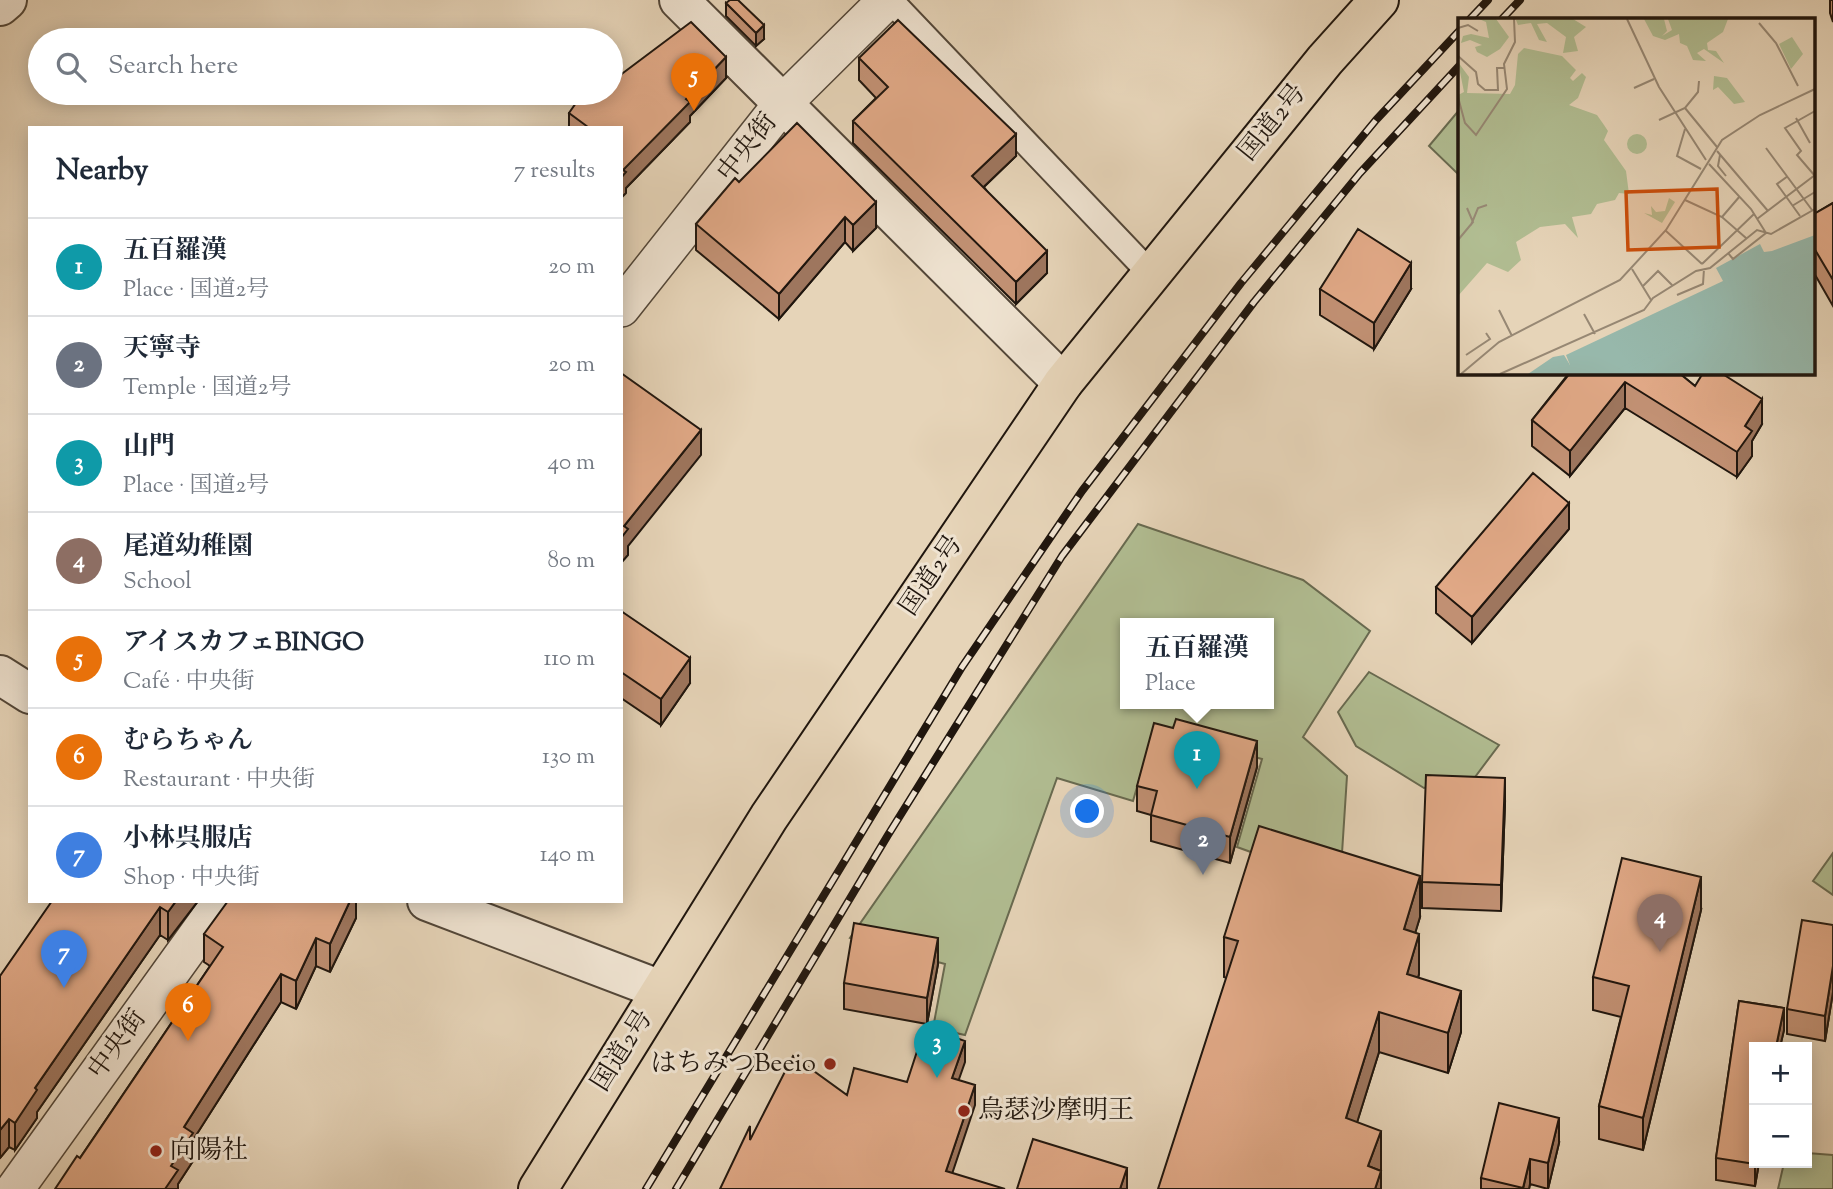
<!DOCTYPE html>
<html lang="en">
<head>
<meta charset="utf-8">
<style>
  body { margin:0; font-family:"Sorts Mill Goudy","Noto Serif JP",serif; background:#f2f2f3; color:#1f2937 }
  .controls { position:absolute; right:21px; bottom:21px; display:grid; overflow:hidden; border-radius:0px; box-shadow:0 4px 18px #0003 }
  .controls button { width:63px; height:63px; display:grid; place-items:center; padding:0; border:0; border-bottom:2px solid #e0e1e3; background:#fff; color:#1f2937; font:35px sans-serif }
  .you { position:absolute; left:1088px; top:812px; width:24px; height:24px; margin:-18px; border:5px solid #fff; border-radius:50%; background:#1a73e8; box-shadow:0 0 0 10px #1a73e833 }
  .badge { display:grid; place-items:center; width:46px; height:46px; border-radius:50%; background:#d93025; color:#fff; font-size:23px; font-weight:700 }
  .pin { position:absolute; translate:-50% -58px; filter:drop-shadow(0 2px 4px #0008) }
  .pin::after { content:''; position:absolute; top:37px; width:24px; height:21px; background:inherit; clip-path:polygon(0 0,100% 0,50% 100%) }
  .popup { position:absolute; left:1120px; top:618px; width:154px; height:91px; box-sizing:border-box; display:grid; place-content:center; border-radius:0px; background:#fff; filter:drop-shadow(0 2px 5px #0005); font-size:23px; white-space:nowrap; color:#747a83 }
  .popup b { font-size:26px; color:#1f2937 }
  .popup::after { content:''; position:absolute; left:50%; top:100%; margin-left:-14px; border:14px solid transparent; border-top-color:#fff }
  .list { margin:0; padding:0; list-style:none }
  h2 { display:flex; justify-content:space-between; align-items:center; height:91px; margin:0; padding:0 28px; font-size:30px }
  h2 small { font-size:23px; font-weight:400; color:#747a83 }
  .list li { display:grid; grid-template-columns:46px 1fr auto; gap:21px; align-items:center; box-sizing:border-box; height:98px; padding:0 28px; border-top:2px solid #e0e1e3 }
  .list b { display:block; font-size:26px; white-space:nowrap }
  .list p { margin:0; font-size:23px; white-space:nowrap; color:#747a83 }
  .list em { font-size:23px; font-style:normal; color:#747a83 }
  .icon { flex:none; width:38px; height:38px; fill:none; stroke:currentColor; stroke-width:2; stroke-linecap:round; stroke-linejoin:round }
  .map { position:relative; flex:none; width:1833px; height:1189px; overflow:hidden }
  .search { position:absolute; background:#fff; box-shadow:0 4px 18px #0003; left:28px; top:28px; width:595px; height:77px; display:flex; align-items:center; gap:18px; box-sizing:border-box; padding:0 24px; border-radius:38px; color:#747a83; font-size:26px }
  .panel { position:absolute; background:#fff; box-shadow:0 4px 18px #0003; left:28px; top:126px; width:595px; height:777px; border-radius:0px }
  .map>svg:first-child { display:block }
  .green { fill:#b1bd92; stroke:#686a50; stroke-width:2; fill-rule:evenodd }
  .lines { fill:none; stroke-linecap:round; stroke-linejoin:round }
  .service-casing { stroke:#524638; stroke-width:28 }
  .pedestrian-casing { stroke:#524638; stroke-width:40 }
  .minor-casing { stroke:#524638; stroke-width:42 }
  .trunk-casing { stroke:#20160e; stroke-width:42 }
  .service { stroke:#efe3d1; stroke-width:24 }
  .pedestrian { stroke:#efe3d1; stroke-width:37 }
  .minor { stroke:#efe3d1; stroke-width:38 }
  .trunk { stroke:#e6d4b8; stroke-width:38 }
  .rail-casing { stroke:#20160e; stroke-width:8 }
  .rail { stroke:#efe3d1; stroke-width:5; stroke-dasharray:16; stroke-linecap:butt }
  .wall { fill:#c29174; stroke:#20160e; stroke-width:2 }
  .shaded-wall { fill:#9e765e; stroke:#20160e; stroke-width:2 }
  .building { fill:#e1a987; stroke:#20160e; stroke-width:2 }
  .poi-dot { fill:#8f2418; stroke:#efe3d1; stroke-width:2.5 }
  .labels { text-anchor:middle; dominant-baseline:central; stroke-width:6; stroke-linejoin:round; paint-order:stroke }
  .street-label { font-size:26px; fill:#20160e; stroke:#efe3d1 }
  .poi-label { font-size:26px; fill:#20160e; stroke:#efe3d1; text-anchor:start }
  .inset-river { fill:none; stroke:#97b8ab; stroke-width:3.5 }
  .inset-road { fill:none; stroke:#978874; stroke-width:2 }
  .view { fill:#ca4f0c; fill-opacity:0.15; stroke:#ca4f0c; stroke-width:3.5 }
  .inset-edge { fill:none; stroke:#20160e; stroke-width:3.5 }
</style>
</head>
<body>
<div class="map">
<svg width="1833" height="1189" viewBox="0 0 1833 1189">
  <rect width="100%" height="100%" fill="#e6d4b8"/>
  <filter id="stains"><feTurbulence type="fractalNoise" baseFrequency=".00286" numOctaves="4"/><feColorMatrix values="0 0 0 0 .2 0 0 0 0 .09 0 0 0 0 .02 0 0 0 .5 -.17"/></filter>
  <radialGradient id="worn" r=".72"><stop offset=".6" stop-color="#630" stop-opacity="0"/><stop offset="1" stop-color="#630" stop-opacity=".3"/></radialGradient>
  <path class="green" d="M 1460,109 L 1460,176 L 1429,146 Z
    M 1138,524 L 1303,580 L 1370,631 L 1303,737 L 1347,776 L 1340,884 L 1237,847 L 1262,759 L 1172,735 L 1150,742 L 1133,801 L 1057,778 L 965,1035 L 933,1028 L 945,964 L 850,938 ZM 1125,623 L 1269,623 L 1269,703 L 1125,703 Z
    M 1369,672 L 1499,745 L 1475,777 L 1424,788 L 1356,746 L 1338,712 Z
    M 1833,853 L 1833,895 L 1813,881 Z
    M 1807,1153 L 1833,1155 L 1833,1189 L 1778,1189 L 1784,1163 L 1807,1163 Z"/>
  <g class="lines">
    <defs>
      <path id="service" d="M 890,0 L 1150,273"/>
      <path id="pedestrian" d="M 621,308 L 783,103 L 887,0
        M 15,1189 L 222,901"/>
      <path id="minor" d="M 679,0 L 1063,383
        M 0,6 L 7,0
        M 0,675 L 30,694
        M 427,901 L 661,990"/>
      <path id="trunk" d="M 538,1189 L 769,817 L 1063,383 L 1325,60 L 1379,0"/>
    </defs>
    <use href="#service" class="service-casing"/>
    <use href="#pedestrian" class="pedestrian-casing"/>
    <use href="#minor" class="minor-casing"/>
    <use href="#trunk" class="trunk-casing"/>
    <use href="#service" class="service"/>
    <use href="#pedestrian" class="pedestrian"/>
    <use href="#minor" class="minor"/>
    <use href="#trunk" class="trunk"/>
    <defs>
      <path id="rail" d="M 1470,19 L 1488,0
        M 1502,19 L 1520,0
        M 646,1189 L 962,667 L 1082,491 L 1241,283 L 1376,120 L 1460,30
        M 676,1189 L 888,835 L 1062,556 L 1254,302 L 1360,173 L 1460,65"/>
    </defs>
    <use href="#rail" class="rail-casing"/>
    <use href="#rail" class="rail"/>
  </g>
  <path class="wall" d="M 1830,0 L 1833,0 L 1833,22 L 1830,13 Z
    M 726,3 L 764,39 L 756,46 L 726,16 Z
    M 859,58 L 1016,156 L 984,187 L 1047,273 L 1016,304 L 853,143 L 853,121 L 876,98 L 859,80 Z
    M 726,78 L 690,116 L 690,122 L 626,188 L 626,193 L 621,128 L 569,128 L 569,113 Z
    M 739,182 L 876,228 L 853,251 L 845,242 L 779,319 L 696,250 L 696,224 Z
    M 1833,203 L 1833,306 L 1814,273 L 1814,214 Z
    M 1320,289 L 1411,289 L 1374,349 L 1320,315 Z
    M 1568,373 L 1679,373 L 1695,386 L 1762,424 L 1752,441 L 1752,456 L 1737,477 L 1625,408 L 1570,476 L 1532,446 L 1532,420 L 1569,373 Z
    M 1569,529 L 1472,643 L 1436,613 L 1436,587 Z
    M 621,611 L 690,683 L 661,725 L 621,698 Z
    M 1257,767 L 1230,863 L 1151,841 L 1151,815 L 1137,811 L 1137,786 Z
    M 1505,803 L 1501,911 L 1422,908 L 1422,882 Z
    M 52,901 L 198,901 L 168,940 L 160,935 L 37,1112 L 37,1118 L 15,1150 L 9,1147 L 0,1158 Z
    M 356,901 L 356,918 L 330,972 L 316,966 L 296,1009 L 281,1002 L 193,1140 L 193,1161 L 178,1184 L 178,1189 L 80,1158 L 210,966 L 204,962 L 204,934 Z
    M 1701,910 L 1643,1150 L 1599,1139 L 1599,1106 L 1621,1017 L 1593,1010 L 1593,977 Z
    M 1420,917 L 1415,933 L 1419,974 L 1418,978 L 1461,1032 L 1448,1073 L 1379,1052 L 1357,1122 L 1381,1170 L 1381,1189 L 1227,978 L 1224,977 L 1224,937 Z
    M 1833,925 L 1833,992 L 1825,1041 L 1787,1034 L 1787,1009 Z
    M 938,964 L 927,1024 L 844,1009 L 844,983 Z
    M 1739,1001 L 1784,1008 L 1784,1030 L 1780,1047 L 1754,1047 L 1754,1163 L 1759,1163 L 1755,1186 L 1716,1180 L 1716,1158 Z
    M 1559,1143 L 1548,1189 L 1530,1184 L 1529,1189 L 1481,1189 L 1481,1178 Z"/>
  <path class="shaded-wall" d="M 764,25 L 764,39 L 756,46 L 756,33 Z
    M 726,57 L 726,78 L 690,116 L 690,122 L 626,188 L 626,193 L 621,198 L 621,178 L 623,170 L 686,99 Z
    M 1016,134 L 1016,156 L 972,198 L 972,176 Z
    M 876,202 L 876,228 L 853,251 L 853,225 Z
    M 845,217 L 845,242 L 779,319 L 779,294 Z
    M 1047,251 L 1047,273 L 1016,304 L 1016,282 Z
    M 1411,263 L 1411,289 L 1374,349 L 1374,323 Z
    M 1625,382 L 1625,408 L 1570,476 L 1570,451 Z
    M 1762,399 L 1762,424 L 1752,441 L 1752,456 L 1737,477 L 1737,452 L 1745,426 Z
    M 701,430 L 701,455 L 628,546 L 628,555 L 621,563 L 621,538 L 624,526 Z
    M 1569,503 L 1569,529 L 1472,643 L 1472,617 Z
    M 690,658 L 690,683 L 661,725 L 661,699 Z
    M 1257,741 L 1257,767 L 1230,863 L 1230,837 Z
    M 1505,778 L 1505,803 L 1501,911 L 1501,885 Z
    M 1420,876 L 1420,917 L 1404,970 L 1404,929 Z
    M 1701,877 L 1701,910 L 1643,1150 L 1643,1118 Z
    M 176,901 L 198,901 L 168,940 L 168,912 Z
    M 350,901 L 356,901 L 356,918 L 330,972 L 330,944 Z
    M 160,907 L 160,935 L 37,1112 L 37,1118 L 15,1150 L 15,1123 L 35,1088 Z
    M 1419,934 L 1419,974 L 1407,1014 L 1407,974 Z
    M 316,938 L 316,966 L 296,1009 L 296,981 Z
    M 938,938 L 938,964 L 927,1024 L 927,998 Z
    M 1833,966 L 1833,992 L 1825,1041 L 1825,1016 Z
    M 281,974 L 281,1002 L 193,1140 L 193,1161 L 178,1184 L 178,1189 L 165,1189 L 171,1166 L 184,1127 Z
    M 1461,991 L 1461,1032 L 1448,1073 L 1448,1033 Z
    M 1784,1008 L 1784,1030 L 1780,1047 L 1776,1047 Z
    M 1379,1012 L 1379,1052 L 1346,1158 L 1346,1118 Z
    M 965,1041 L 965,1062 L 952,1099 L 952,1078 Z
    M 975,1085 L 975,1105 L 947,1189 L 946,1171 Z
    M 1559,1118 L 1559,1143 L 1548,1189 L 1548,1163 Z
    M 9,1119 L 9,1147 L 0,1158 L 0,1130 Z
    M 1381,1131 L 1381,1171 L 1368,1166 Z
    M 1530,1159 L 1530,1184 L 1529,1189 L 1523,1189 Z
    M 1755,1163 L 1759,1163 L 1755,1186 Z
    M 1127,1168 L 1127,1189 L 1120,1189 Z
    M 1381,1171 L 1381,1189 L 1375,1189 Z"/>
  <path class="building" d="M 730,0 L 738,0 L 764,25 L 756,33 L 726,3 Z
    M 898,20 L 1016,134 L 972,176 L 1047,251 L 1016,282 L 853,121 L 888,87 L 859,58 Z
    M 691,22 L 726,57 L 686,99 L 690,102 L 623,170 L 626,172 L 621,178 L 621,128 L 587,128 L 588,127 L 569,113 L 583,93 L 611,93 L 611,82 Z
    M 797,123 L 876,202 L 853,225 L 845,217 L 779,294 L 696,224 L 735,178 L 739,182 Z
    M 1833,203 L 1833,280 L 1814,248 L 1814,214 Z
    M 1358,229 L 1411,263 L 1374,323 L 1320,289 Z
    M 621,373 L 701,430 L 624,526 L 628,529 L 621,538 Z
    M 1570,373 L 1679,373 L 1695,386 L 1703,373 L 1721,373 L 1762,399 L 1745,426 L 1752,431 L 1737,452 L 1625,382 L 1570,451 L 1532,420 Z
    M 1533,473 L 1569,503 L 1472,617 L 1436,587 Z
    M 621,611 L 690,658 L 661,699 L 621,672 Z
    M 1176,719 L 1257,741 L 1230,837 L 1151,815 L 1157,791 L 1137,786 L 1154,723 L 1173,728 Z
    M 1426,775 L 1505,778 L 1501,885 L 1422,882 Z
    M 1259,826 L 1420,876 L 1404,929 L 1419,934 L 1407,974 L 1461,991 L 1448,1033 L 1379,1012 L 1346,1118 L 1381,1131 L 1368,1166 L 1381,1171 L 1375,1189 L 1158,1189 L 1238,941 L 1224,937 Z
    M 1622,858 L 1701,877 L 1643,1118 L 1599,1106 L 1629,986 L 1593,977 Z
    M 52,901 L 176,901 L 168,912 L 160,907 L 35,1088 L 37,1090 L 15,1123 L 9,1119 L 0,1130 L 0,976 Z
    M 228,901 L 350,901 L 330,944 L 316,938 L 296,981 L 281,974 L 184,1127 L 193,1133 L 171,1166 L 178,1170 L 165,1189 L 55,1189 L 77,1156 L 80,1158 L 223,947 L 204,934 Z
    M 1802,920 L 1833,925 L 1833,966 L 1825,1016 L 1787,1009 Z
    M 854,923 L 938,938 L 927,998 L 844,983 Z
    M 1739,1001 L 1784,1008 L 1776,1047 L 1754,1047 L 1755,1164 L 1716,1158 Z
    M 925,1027 L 965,1041 L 952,1078 L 975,1085 L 946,1171 L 1005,1189 L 720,1189 L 750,1126 L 750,1140 L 793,1056 L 847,1095 L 854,1068 L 907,1082 Z
    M 1499,1103 L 1559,1118 L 1548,1163 L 1530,1159 L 1523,1188 L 1481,1178 Z
    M 1033,1139 L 1127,1168 L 1120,1189 L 1017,1189 Z"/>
  <g class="poi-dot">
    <circle cx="830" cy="1064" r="7"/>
    <circle cx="964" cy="1111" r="7"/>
    <circle cx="156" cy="1151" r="7"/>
  </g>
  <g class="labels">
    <g class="street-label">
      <text transform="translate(1273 123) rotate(-51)">国道2号</text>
      <text transform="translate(748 148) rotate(-52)">中央街</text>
      <text transform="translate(932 576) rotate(-56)">国道2号</text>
      <text transform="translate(118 1045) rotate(-54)">中央街</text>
      <text transform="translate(623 1051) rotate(-58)">国道2号</text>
    </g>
    <g class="poi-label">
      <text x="816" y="1064" text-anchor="end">はちみつBeeio</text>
      <text x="978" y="1111">烏瑟沙摩明王</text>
      <text x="170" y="1151">向陽社</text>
    </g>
  </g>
  <g transform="translate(1458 18)">
    <rect width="357" height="357" fill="#e6d4b8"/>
    <path d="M 21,1 L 38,1 L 51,19 L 42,31 L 29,39 L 19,34 L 17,29 L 24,27 L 12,22 L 3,25 L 5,18 L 13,16 L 31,20 L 28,4 ZM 115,1 L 128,9 L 116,19 L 120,33 L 105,35 L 108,19 L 89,5 L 79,6 L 89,24 L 81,22 L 73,5 L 60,7 L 58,2 ZM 186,1 L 206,1 L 209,13 L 204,18 L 214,12 L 210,1 L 270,1 L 265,14 L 249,25 L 250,32 L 258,33 L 266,45 L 246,31 L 239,35 L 248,43 L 235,42 L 229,28 L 222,25 L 221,16 L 207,22 L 195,18 ZM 334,19 L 345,36 L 333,51 L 321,26 ZM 66,30 L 104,38 L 118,52 L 112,60 L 115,63 L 124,55 L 128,59 L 120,80 L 111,87 L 139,97 L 146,107 L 150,113 L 146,122 L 168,153 L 171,176 L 161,175 L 157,182 L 139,186 L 133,196 L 114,199 L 120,220 L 107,206 L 82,209 L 58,224 L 63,242 L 50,254 L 29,245 L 0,278 L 0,77 L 6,74 L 0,44 L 11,59 L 9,75 L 52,76 L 57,67 L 60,36 ZM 256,58 L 269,60 L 287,84 L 276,86 L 260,69 L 255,72 ZM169 126a10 10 0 1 1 20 0a10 10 0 1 1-20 0ZM 211,180 L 217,184 L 204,205 L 186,195 L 194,197 L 193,188 L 198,194 L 207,193 Z" fill="#b1bd92"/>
    <path d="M 357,217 L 357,356 L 70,356 L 95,339 L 106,337 L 112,347 L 108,337 L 265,263 L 258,250 L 302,226 L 306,234 L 314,233 Z" fill="#97b8ab"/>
    <path class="inset-river" d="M 318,248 L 335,258 L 357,258M 199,304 L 228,312 L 258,356M 154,356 L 300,281 L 315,264 L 316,244M 161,356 L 357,262"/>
    <path class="inset-road" d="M 169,1 L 201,69 L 248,142M 301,5 L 318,25 L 340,68M 0,10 L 10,7 L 20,13M 0,38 L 18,54 L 20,66 L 27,72 L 40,72 L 39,50 L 46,50M 176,70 L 196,61M 0,79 L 7,105 L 18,117 L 49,71 L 46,46 L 57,24 L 56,1M 227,90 L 259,129M 357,93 L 327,110 L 343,133 L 339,137 L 357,158M 338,100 L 352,125M 201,102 L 227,90 L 240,74 L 241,63M 227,111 L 219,138 L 243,151M 308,130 L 354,192M 259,133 L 310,193M 262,137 L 260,148 L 268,158M 251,146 L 293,191 L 308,215 L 275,241 L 270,235M 330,158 L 319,166 L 342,198M 227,182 L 264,199 L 288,220M 334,188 L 357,174M 264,199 L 282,178M 299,201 L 357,157M 13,207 L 20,190 L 29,187M 208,213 L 244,246M 0,222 L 15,204 L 9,190M 244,246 L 296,196M 174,251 L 193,282M 185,268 L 200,253 L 214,267M 219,277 L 245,266 L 246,251M 41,292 L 54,318M 126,296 L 137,316M 8,337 L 32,321 L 28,315M 3,356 L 41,324 L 162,262 L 208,212 L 264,122 L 302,97 L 357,71M 42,356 L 186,292 L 195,280 L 238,253 L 252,250 L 299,212 L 313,216 L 357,191"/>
    <path class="view" d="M 259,171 L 261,229 L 170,232 L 168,174 Z"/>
    <rect width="357" height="357" class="inset-edge"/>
  </g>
  <rect width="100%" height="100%" filter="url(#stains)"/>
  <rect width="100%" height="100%" fill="url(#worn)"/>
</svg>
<div class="controls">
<button>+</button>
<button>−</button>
</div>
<div class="you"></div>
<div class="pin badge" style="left:1197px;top:789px;background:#0f9aa8">1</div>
<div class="popup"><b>五百羅漢</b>Place</div>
<div class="pin badge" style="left:1203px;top:875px;background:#6b7280">2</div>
<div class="pin badge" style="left:937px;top:1078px;background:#0f9aa8">3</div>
<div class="pin badge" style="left:1660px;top:952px;background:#8d6e63">4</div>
<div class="pin badge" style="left:694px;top:111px;background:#e8710a">5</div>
<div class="pin badge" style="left:188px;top:1041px;background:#e8710a">6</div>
<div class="pin badge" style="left:64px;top:988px;background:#3f7fe0">7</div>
<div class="search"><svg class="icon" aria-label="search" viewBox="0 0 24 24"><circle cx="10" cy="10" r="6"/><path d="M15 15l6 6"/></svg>Search here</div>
<section class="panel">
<h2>Nearby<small>7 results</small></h2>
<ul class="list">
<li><span class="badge" style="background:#0f9aa8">1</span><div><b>五百羅漢</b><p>Place · 国道2号</p></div><em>20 m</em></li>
<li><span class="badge" style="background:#6b7280">2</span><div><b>天寧寺</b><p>Temple · 国道2号</p></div><em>20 m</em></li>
<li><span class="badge" style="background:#0f9aa8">3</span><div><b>山門</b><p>Place · 国道2号</p></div><em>40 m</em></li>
<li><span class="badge" style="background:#8d6e63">4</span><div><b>尾道幼稚園</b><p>School</p></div><em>80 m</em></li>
<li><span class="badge" style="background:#e8710a">5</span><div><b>アイスカフェBINGO</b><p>Café · 中央街</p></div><em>110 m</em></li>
<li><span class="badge" style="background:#e8710a">6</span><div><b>むらちゃん</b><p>Restaurant · 中央街</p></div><em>130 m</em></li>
<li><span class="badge" style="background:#3f7fe0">7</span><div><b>小林呉服店</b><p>Shop · 中央街</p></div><em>140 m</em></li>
</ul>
</section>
</div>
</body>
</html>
